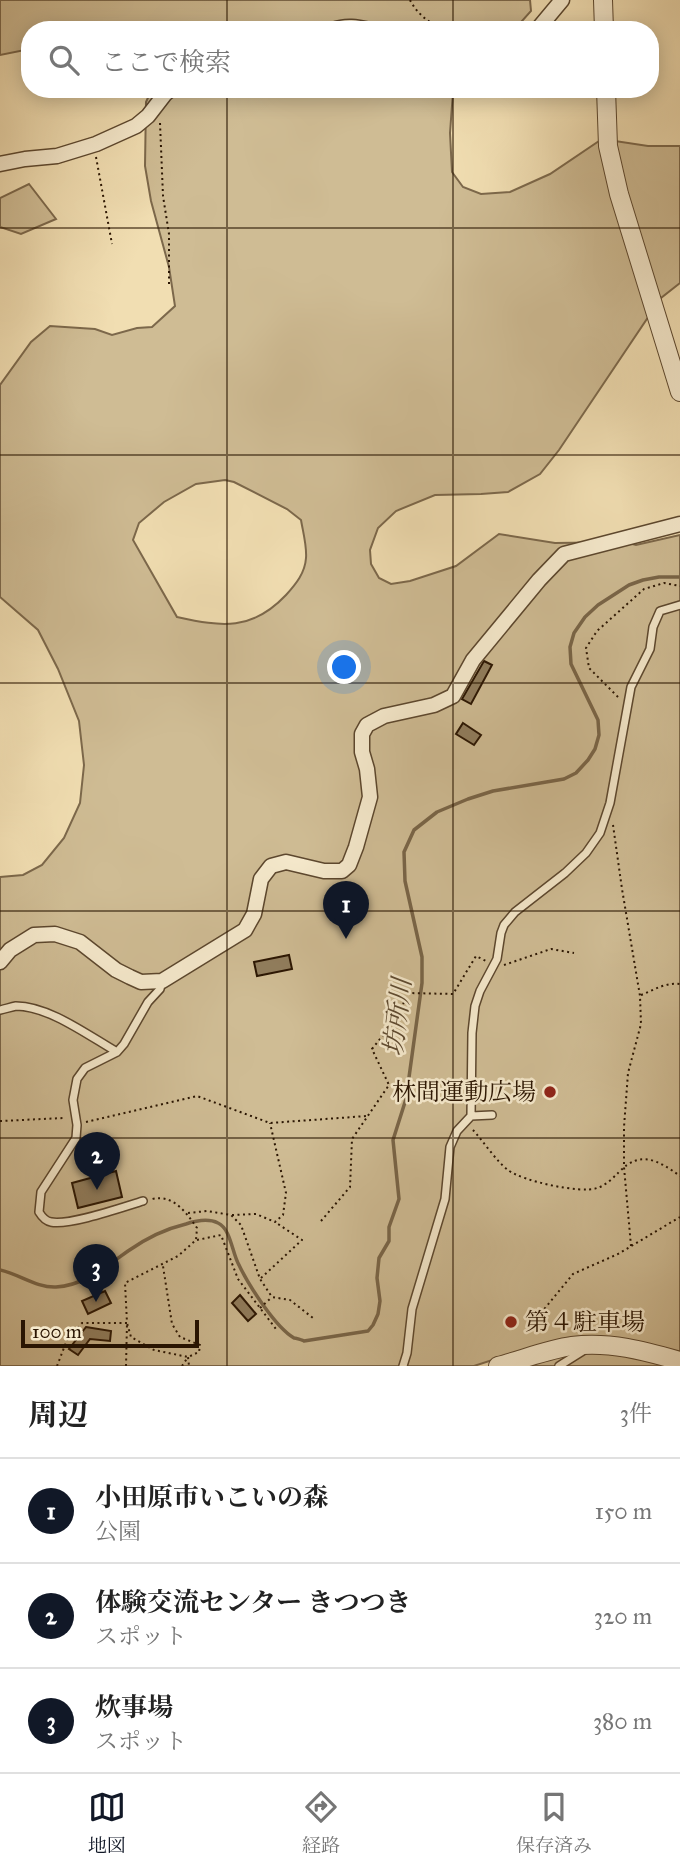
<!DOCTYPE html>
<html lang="ja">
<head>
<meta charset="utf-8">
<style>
  body { margin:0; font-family:"IM FELL Great Primer","Noto Serif JP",serif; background:#f6f6f6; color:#222 }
  .scale { position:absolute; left:21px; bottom:18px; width:178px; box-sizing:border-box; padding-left:7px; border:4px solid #2a1502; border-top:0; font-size:19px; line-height:24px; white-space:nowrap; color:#2a1502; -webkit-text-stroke:5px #f6eacd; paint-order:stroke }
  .you { position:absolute; left:345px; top:668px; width:24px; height:24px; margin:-18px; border:5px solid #fff; border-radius:50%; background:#1a73e8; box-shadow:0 0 0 10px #1a73e833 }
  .badge { display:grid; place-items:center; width:46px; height:46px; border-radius:50%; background:#111827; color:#fff; font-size:23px; font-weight:700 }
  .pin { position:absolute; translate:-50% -58px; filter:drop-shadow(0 2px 4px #0008) }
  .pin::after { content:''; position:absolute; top:37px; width:24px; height:21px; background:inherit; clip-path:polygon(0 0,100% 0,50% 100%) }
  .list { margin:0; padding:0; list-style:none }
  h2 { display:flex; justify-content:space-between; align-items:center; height:91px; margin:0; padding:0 28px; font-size:30px }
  h2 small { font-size:23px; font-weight:400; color:#767676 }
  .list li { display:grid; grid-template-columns:46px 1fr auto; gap:21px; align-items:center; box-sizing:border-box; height:105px; padding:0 28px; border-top:2px solid #e0e0e0 }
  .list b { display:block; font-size:26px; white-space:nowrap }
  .list p { margin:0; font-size:23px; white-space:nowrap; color:#767676 }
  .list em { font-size:23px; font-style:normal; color:#767676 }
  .icon { flex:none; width:38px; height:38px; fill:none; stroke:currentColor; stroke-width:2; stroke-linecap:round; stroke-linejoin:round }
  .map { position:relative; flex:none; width:680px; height:1366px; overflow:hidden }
  .search { position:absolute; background:#fff; box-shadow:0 4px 18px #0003; left:21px; right:21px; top:21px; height:77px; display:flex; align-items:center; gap:18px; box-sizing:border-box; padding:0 24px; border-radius:28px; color:#767676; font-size:26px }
  .sheet { height:406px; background:#fff }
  nav { display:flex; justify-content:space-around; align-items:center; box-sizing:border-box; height:98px; border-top:2px solid #e0e0e0; background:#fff; font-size:19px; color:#767676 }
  nav a { display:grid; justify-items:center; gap:4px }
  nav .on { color:#111827 }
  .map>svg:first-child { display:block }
  .green { fill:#cfbc94; stroke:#7c684b; stroke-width:2; fill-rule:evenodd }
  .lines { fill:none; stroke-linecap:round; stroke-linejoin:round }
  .stream { stroke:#796548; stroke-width:3.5 }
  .building { fill:#917e5e; stroke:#2a1502; stroke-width:2 }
  .service-casing { stroke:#5c472e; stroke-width:10 }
  .minor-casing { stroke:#5c472e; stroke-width:17 }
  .tertiary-casing { stroke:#5c472e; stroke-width:20 }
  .path { stroke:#2a1502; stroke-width:2; stroke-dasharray:2 3.5; stroke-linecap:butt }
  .service { stroke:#f6eacd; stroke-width:7 }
  .minor { stroke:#f6eacd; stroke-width:14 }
  .tertiary { stroke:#f6eacd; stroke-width:18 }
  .grid { fill:none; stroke:#2a1502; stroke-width:2; stroke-opacity:0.55 }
  .poi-dot { fill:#8f2418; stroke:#f6eacd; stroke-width:2.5 }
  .labels { text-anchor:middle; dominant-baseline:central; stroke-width:5; stroke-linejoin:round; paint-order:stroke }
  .poi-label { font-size:24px; fill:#2a1502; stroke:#f6eacd; text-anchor:end }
  .water-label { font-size:26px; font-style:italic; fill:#5e4a30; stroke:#f6eacd }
</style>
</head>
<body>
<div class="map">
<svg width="680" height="1366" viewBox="0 0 680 1366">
  <rect width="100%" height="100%" fill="#f1deb2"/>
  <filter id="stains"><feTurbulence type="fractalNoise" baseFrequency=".00286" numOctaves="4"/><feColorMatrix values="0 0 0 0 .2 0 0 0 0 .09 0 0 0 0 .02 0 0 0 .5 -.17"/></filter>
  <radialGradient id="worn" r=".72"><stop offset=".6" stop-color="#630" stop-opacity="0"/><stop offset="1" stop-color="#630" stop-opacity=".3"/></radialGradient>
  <path class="green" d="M 0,0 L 530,0 L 531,11 L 514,30 L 30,30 L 30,49 L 0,55 Z
    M 152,89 L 455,89 L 453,92 L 450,133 L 452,172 L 463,187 L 481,194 L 510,192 L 550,174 L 602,139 L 648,146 L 680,146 L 680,283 L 661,298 L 559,450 L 540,474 L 508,492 L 481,494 L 435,495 L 396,511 L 378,528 L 370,550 L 371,564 L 379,578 L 391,584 L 410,581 L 456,566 L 499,534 L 555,543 L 625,542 L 636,545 L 680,535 L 680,1366 L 529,1366 L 530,1361 L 526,1349 L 474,1366 L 0,1366 L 0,877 L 23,875 L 42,865 L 64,838 L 80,803 L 84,765 L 79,721 L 58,669 L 38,630 L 0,597 L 0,385 L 31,342 L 50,326 L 95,329 L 112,335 L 137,328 L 152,327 L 175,306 L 169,267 L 151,201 L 145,166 L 146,102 ZM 225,480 L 234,482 L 287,509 L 301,520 C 303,532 307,546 306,558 C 305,573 296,584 286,595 C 252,631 222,627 177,617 L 133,540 L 139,523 L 164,502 L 196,484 Z
    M 29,184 L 56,219 L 21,234 L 0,227 L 0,198 Z"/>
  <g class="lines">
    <path class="stream" d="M 0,1270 C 19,1274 37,1288 56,1287 C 83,1286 107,1266 128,1251 C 145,1239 165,1229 186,1224 C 195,1221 208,1218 218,1223 C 231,1229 232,1253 239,1265 C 248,1284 275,1327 294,1338 C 295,1338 303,1340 304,1341 L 368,1331 L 373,1325 L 378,1314 L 380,1301 L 377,1278 L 379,1258 L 389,1241 L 389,1227 L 399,1199 L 393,1140 L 406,1099 L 422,983 L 422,957 L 405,881 L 404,852 L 414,830 L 437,812 L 468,799 L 493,791 L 564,779 L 576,773 L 588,760 L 595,749 L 599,735 L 598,720 L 571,664 L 570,647 L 574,633 L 585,617 L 598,605 L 629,585 L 643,580 L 659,577 L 680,577"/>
  </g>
  <path class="building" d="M 484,661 L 492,665 L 471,704 L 462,699 Z
    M 463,723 L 481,735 L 474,745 L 456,734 Z
    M 289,955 L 292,969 L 257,976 L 254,962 Z
    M 116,1171 L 122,1197 L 78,1208 L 72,1183 Z
    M 105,1291 L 111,1303 L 88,1314 L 82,1301 Z
    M 240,1295 L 256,1314 L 248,1321 L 232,1303 Z
    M 86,1327 L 111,1331 L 110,1341 L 90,1339 L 78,1355 L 69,1349 Z"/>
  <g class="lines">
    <defs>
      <path id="service" d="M 0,1010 C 5,1009 11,1007 16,1006 C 49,1006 89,1036 117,1052
        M 471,1116 L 492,1115
        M 143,1201 C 123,1207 69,1226 51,1222 C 45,1221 42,1217 39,1212 L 41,1192 L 76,1138 L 77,1125 L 73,1100 L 77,1079 L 85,1068 L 117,1052 L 124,1044 L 148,1002 L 160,989 L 162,981
        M 403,1366 L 407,1353 L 412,1309 L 445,1199 L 450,1147 L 457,1131 L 471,1116 L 472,1033 L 475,1006 L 480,991 L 497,959 L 501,933 L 504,925 L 515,912 L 565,873 L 586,853 L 600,833 L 610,803 L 631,687 L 650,649 L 653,627 L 660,611 L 680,605
        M 559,1366 L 586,1349"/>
      <path id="minor" d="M 333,30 C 346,25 357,27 370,30
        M 537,30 L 562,0
        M 0,164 L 25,159 L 57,156 L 96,144 L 136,126 L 148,116 L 165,94 L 171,89
        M 0,962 L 10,950 L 34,935 L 55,934 L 80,942 L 116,970 L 130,977 L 141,982 L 162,981 L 245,930 L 254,914 L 261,879 L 271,866 L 286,862 L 324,871 L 342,871 L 349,865 L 356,847 L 370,797 L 367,769 L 362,752 L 362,734 L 367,725 L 384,716 L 434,705 L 453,696 L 473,660 L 539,580 L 564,554 L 680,524"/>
      <path id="tertiary" d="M 603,0 L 604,30
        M 606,89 L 608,146 L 619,194 L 680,392
        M 498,1366 C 521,1360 549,1349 572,1346 C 609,1341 645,1351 680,1361"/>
    </defs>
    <use href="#service" class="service-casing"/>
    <use href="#minor" class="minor-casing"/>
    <use href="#tertiary" class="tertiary-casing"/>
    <path class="path" d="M 410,0 C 417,14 429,22 442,30
      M 160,123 L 163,196 L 169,234 L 169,287
      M 96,157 L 112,244
      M 618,697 L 589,668 L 586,648 L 597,631 L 644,589 L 664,583 L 680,586
      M 613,825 L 622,889 L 640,996 L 641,1024 L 628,1073 L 624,1127 L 624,1167 L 631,1246
      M 504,965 L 551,949 L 574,953
      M 641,995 C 654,990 666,982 680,984
      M 0,1121 L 64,1118
      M 86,1122 L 197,1096 L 270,1123 L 367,1116
      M 473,1130 C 483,1141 497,1162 508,1170 C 522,1181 581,1194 597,1188 C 605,1186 613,1178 619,1172 C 640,1150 658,1160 680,1176
      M 188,1213 L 207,1211 L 231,1215 L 241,1225 L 260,1279 L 272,1297 L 290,1300 L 313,1318
      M 232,1215 L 256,1214 L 275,1222 L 283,1215 L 286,1193 L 270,1123
      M 321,1221 L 350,1187 L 352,1139 L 389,1085 L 372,1049 L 397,1018 L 408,993 L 453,994 L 476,956 L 486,961
      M 197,1240 L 221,1235 L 238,1279 L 276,1329
      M 261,1278 L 302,1240 L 275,1222
      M 260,1308 L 271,1298
      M 536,1323 L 541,1313 L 573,1274 L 618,1254 L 680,1217
      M 57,1366 L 67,1340 L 82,1323 L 127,1323 L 125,1283 L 178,1256 L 196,1240 L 197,1228 C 186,1212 173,1194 152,1199
      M 126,1366 L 127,1323 L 131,1337 L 154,1350 L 188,1357 L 199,1352 L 200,1345 L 180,1337 L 172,1324 L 163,1266
      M 182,1366 L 188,1357 L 189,1366"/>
    <use href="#service" class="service"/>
    <use href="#minor" class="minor"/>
    <use href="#tertiary" class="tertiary"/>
  </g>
  <path class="grid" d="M 227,0 L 227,30M 453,0 L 453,30M 227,89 L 227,1366M 453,89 L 453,1366M 0,228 L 680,228M 0,455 L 680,455M 0,683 L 680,683M 0,911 L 680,911M 0,1138 L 680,1138"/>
  <g class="poi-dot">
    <circle cx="550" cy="1092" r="7"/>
    <circle cx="511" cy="1322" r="7"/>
  </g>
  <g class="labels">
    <g class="poi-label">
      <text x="536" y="1092">林間運動広場</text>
      <text x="525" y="1322" text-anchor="start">第４駐車場</text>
    </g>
    <g class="water-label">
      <text transform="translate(397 1017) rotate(-83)">坊所川</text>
    </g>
  </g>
  <rect width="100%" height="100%" filter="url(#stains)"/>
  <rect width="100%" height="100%" fill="url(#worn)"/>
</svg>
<div class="scale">100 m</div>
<div class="you"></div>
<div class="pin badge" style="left:346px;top:939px">1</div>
<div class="pin badge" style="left:97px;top:1190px">2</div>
<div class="pin badge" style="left:96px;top:1302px">3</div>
<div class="search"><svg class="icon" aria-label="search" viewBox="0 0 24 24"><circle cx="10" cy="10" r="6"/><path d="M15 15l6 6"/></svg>ここで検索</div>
</div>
<section class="sheet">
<h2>周辺<small>3件</small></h2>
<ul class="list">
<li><span class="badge">1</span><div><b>小田原市いこいの森</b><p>公園</p></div><em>150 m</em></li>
<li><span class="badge">2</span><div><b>体験交流センター きつつき</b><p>スポット</p></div><em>320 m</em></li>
<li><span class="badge">3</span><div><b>炊事場</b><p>スポット</p></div><em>380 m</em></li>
</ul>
</section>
<nav>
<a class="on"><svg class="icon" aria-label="map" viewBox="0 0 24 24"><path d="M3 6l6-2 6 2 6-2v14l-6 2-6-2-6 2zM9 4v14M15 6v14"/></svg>地図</a>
<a><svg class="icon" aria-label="directions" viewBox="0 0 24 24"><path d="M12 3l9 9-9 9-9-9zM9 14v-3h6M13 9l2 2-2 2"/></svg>経路</a>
<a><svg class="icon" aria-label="saved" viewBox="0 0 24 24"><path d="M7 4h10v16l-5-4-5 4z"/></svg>保存済み</a>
</nav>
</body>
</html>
